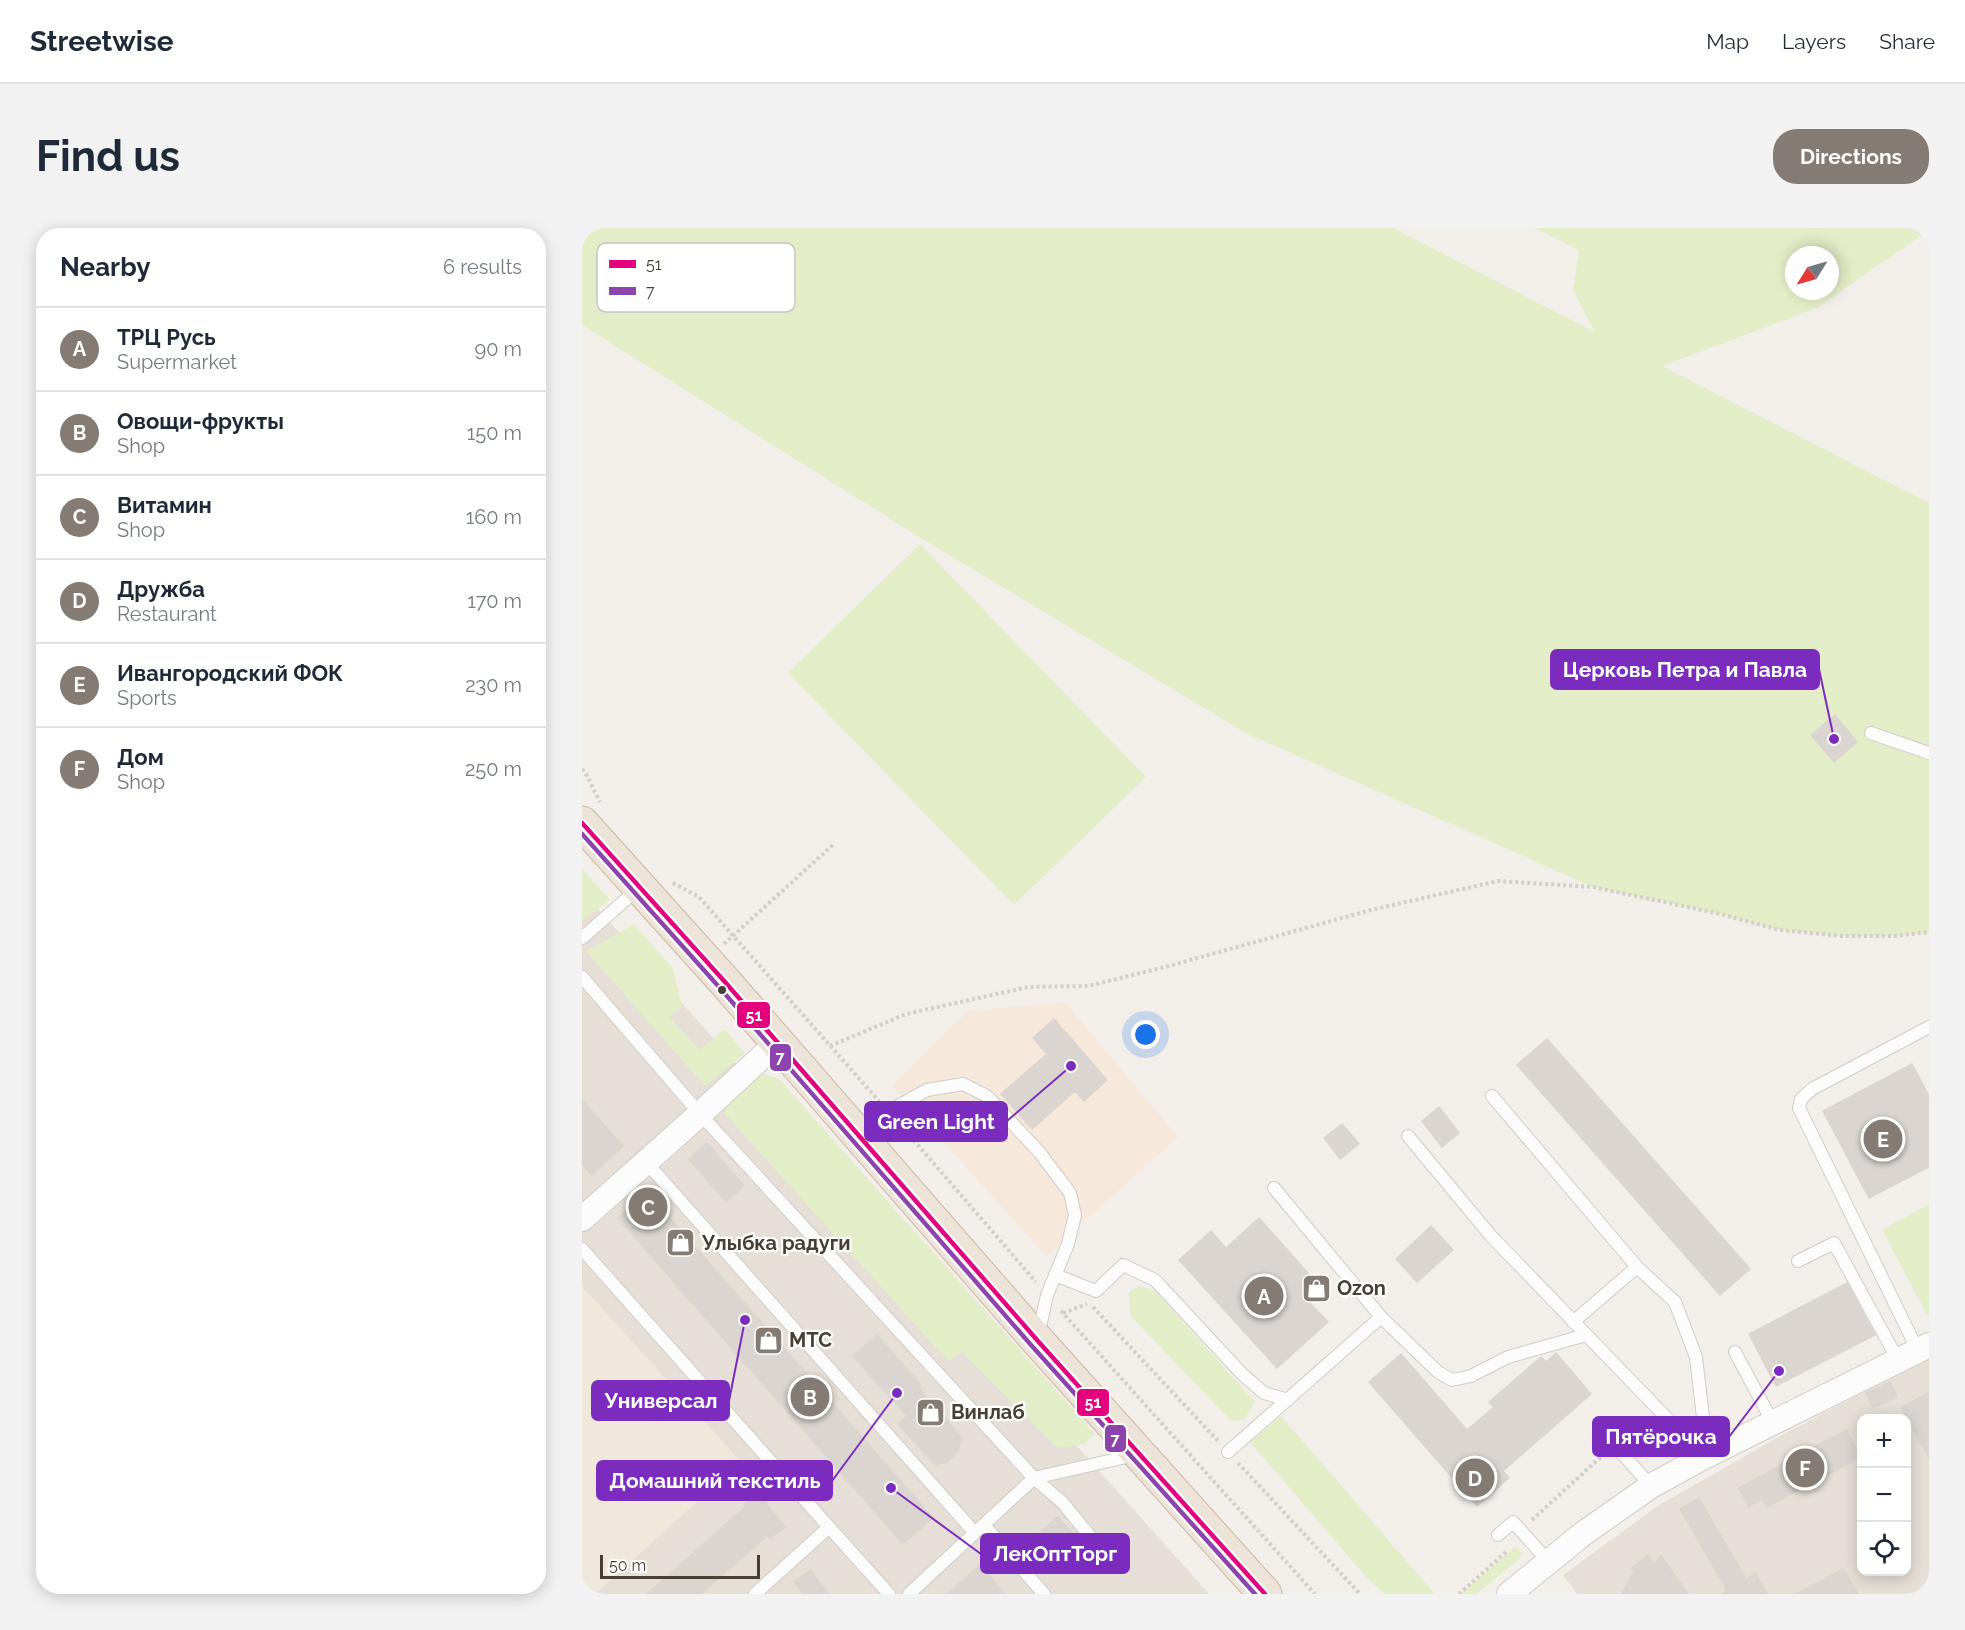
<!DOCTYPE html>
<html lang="en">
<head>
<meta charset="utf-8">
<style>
  body { margin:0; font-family:Raleway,sans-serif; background:#f2f2f3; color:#1f2937 }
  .controls { position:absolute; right:18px; bottom:18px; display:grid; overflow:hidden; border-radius:12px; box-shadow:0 3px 15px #0003 }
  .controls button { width:54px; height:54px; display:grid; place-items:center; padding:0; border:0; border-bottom:2px solid #e0e1e3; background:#fff; color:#1f2937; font:30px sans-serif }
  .compass { position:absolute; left:1203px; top:18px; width:54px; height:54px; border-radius:50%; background:#fff; box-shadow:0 3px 15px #0003; rotate:233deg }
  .scale { position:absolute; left:18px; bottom:15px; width:160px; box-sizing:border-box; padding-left:6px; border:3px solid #483f34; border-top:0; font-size:16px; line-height:21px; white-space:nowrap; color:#483f34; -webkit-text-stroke:4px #fff; paint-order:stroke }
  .you { position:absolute; left:564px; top:807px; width:21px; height:21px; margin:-15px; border:4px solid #fff; border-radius:50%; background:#1a73e8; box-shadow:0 0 0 9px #1a73e833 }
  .badge { display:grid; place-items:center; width:39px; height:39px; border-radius:50%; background:#847c74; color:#fff; font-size:20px; font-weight:700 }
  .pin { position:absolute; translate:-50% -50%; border:3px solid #fff; box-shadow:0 2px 6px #0006 }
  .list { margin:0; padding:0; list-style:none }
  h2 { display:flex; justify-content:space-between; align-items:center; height:78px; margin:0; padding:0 24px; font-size:26px }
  h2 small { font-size:20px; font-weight:400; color:#747a83 }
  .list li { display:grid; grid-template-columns:39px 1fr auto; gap:18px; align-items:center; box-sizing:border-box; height:84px; padding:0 24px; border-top:2px solid #e0e1e3 }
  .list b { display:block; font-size:22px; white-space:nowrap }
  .list p { margin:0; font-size:20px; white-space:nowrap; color:#747a83 }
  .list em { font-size:20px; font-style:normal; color:#747a83 }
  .icon { flex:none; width:33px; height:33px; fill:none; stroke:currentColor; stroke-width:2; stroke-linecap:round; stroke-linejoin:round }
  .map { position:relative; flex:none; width:1347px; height:1366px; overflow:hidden; border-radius:24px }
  header { display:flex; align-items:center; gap:36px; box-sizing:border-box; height:84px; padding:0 30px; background:#fff; border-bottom:2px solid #e0e1e3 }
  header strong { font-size:28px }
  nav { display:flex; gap:33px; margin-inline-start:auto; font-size:21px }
  .intro { display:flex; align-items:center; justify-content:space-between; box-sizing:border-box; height:144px; padding:0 36px }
  h1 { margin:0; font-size:42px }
  .button { padding:15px 27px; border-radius:24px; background:#847c74; color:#fff; font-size:21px; font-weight:700 }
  main { display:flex; gap:36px; padding:0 36px }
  aside { flex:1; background:#fff; border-radius:24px; box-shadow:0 3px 15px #0003 }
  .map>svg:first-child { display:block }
  .residential { fill:#e6dfd7; fill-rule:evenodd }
  .commercial { fill:#f6e8db }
  .education { fill:#f0e8db }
  .green { fill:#e3edc7; fill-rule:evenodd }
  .building { fill:#dad5d0; stroke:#dad5cf; stroke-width:1.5 }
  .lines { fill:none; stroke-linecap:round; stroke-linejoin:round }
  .lane-casing { stroke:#d0ccc7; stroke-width:14 }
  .street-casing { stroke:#d0ccc7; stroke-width:26 }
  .highway-casing { stroke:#ccb8a2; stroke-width:35 }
  .path { stroke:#d2cec9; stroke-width:4; stroke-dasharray:3 3; stroke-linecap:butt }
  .lane { stroke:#fdfcfc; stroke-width:12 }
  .street { stroke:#fdfcfc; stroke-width:24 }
  .highway { stroke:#ece4d9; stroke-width:33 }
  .bus-1-casing { stroke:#fff; stroke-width:9 }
  .bus-2-casing { stroke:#fff; stroke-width:9 }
  .bus-1 { stroke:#e5007d; stroke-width:4.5 }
  .bus-2 { stroke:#8e44ad; stroke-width:4.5 }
  .bus-dot { fill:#483f34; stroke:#fff; stroke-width:2 }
  .labels { text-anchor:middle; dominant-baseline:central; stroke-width:4.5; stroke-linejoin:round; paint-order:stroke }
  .poi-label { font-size:20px; font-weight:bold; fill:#483f34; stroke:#fff; text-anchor:start }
  .key { fill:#fff; stroke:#c8c5c2; stroke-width:1.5 }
  .key-label { font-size:16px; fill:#483f34 }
  .leader { fill:none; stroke:#7b2cbf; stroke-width:2 }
  .callout-dot { fill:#7b2cbf; stroke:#fff; stroke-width:2 }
  .callout { fill:#7b2cbf; stroke:#7b2cbf; stroke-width:2 }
  .callout-label { font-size:21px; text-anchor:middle; font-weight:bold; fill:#fff }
  .line-badge { stroke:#fff; stroke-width:2 }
  .badge-label { font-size:16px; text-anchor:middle; font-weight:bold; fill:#fff }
</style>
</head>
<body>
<header>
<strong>Streetwise</strong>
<nav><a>Map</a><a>Layers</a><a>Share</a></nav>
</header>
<div class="intro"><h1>Find us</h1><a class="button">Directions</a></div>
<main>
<aside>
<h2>Nearby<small>6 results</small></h2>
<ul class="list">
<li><span class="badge">A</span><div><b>ТРЦ Русь</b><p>Supermarket</p></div><em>90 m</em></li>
<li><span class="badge">B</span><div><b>Овощи-фрукты</b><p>Shop</p></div><em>150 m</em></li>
<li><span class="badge">C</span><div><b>Витамин</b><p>Shop</p></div><em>160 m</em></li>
<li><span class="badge">D</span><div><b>Дружба</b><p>Restaurant</p></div><em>170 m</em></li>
<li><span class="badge">E</span><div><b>Ивангородский ФОК</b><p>Sports</p></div><em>230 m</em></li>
<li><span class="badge">F</span><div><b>Дом</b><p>Shop</p></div><em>250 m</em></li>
</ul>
</aside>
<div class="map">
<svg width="1347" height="1366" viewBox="0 0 1347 1366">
  <rect width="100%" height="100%" fill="#f2eeea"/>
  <path class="residential" d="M 0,663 L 627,1366 L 0,1366 Z
    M 1347,1130 L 1347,1366 L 995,1366 L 981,1347 L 1077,1277 L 1200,1207 ZM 1280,1190 L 1324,1190 L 1324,1344 L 1280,1344 Z"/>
  <path class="commercial" d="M 483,774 L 596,909 L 464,1028 L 310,857 L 386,783 Z"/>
  <path class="education" d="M 0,1058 L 159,1234 L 13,1366 L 0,1366 Z"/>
  <path class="green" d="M 0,0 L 811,0 L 1013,104 L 991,62 L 997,22 L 953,0 L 1347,0 L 1347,2 L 1235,80 L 1080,138 L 1347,275 L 1347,704 L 1312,708 L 1259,708 L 1198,702 L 1134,685 L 1011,659 L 664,505 L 342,312 L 0,97 ZM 1212,27 L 1248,27 L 1248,63 L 1212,63 Z
    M 338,316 L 564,549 L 432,677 L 206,445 Z
    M 0,641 L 28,672 L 1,692 L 0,691 Z
    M 52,696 L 91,741 L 100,779 L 87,789 L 118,822 L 142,801 L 163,825 L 123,858 L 4,723 Z
    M 181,845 L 197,851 L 513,1206 L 502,1216 L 475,1220 L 380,1124 L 366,1133 L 143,886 L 144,870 L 166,848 Z
    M 1347,976 L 1347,1090 L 1300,1002 Z
    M 556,1058 L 572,1062 L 673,1174 L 662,1192 L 649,1193 L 549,1088 L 547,1065 Z
    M 699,1188 L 853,1366 L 803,1366 L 787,1352 L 668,1214 Z
    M 934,1318 L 941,1328 L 894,1366 L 879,1366 Z"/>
  <path class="building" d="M 1253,487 L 1275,514 L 1252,534 L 1229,507 Z
    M 472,791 L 525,852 L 502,873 L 493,863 L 450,901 L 419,866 L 465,826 L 451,810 Z
    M 965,811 L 1168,1041 L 1138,1067 L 935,837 Z
    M 1330,836 L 1347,868 L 1347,939 L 1287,970 L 1241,883 Z
    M 0,872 L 41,918 L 10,947 L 0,936 Z
    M 857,879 L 877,905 L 860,919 L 840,893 Z
    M 760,896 L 777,916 L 758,931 L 742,910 Z
    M 125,915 L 162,958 L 144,974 L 107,931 Z
    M 65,964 L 351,1290 L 321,1316 L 36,990 Z
    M 677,990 L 741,1062 L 728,1075 L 746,1094 L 695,1140 L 597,1032 L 629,1003 L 644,1020 Z
    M 849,998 L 871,1022 L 835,1054 L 814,1031 Z
    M 1265,1055 L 1293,1107 L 1194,1158 L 1167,1106 Z
    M 295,1107 L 339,1157 L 336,1159 L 380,1210 L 376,1223 L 365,1234 L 353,1237 L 316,1196 L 325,1188 L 271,1128 Z
    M 974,1125 L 1009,1166 L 921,1243 L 927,1250 L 895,1278 L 787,1154 L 819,1126 L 885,1202 L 912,1179 L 907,1174 L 959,1129 L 964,1134 Z
    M 1308,1154 L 1315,1169 L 1291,1180 L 1284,1165 Z
    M 1347,1164 L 1347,1230 L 1319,1180 Z
    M 1264,1202 L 1279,1229 L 1185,1279 L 1180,1271 L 1167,1278 L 1157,1260 Z
    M 176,1265 L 203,1299 L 188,1310 L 186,1307 L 119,1366 L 65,1366 L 163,1279 L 162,1277 Z
    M 1117,1270 L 1164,1351 L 1173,1345 L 1185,1366 L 1139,1366 L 1145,1362 L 1098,1281 Z
    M 476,1289 L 502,1318 L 483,1334 L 458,1304 Z
    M 1065,1327 L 1072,1335 L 1079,1328 L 1106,1366 L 1040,1366 L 1052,1343 L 1050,1340 Z
    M 398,1337 L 423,1366 L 366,1366 Z
    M 1262,1341 L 1276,1366 L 1214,1366 Z
    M 228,1342 L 247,1366 L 222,1366 L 212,1354 Z"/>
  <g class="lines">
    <defs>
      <path id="lane" d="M 1289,505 L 1347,525
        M 0,710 L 57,660
        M 0,749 L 118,886 L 452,1250 L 553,1227
        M 910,868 L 1055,1039 L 1093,1074 L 1114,1129 L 1121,1189 L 1105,1211
        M 826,908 L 909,1008 L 1105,1211 L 1120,1230
        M 280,909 L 307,883 L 345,862 L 381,856 L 405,868 L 458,925 L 488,965 L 493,987 L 486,1016 L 465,1067 L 456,1108
        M 64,934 L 393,1305
        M 692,960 L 799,1089 L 856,1144 L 870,1152 L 889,1148 L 926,1129 L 1004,1107
        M 0,1021 L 247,1299
        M 1216,1033 L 1252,1015 L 1316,1132
        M 473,1047 L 514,1063 L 541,1037 L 573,1052 L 660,1146 L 682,1165 L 706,1172
        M 991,1094 L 1055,1039
        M 1336,1123 L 1217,880 L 1219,871 L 1230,861 L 1347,799
        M 1153,1124 L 1191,1195
        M 1022,1205 L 1069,1258
        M 646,1224 L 799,1089
        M 402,1297 L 462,1366
        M 916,1307 L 931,1294 L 966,1333
        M 173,1366 L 247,1299 L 307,1366
        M 327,1366 L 452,1250 L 480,1274 L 529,1334"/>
      <path id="street" d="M 0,991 L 118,886 L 196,814
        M 927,1366 L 1002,1305 L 1069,1258 L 1120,1230 L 1347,1117"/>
      <path id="highway" d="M 0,595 L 143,754 L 455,1112 L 683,1366"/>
    </defs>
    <use href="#lane" class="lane-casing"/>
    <use href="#street" class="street-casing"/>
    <use href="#highway" class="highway-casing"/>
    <path class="path" d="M 0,541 L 5,548 L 18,574
      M 91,655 L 117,669 L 297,873
      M 142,716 L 253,615
      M 248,818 L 324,786 L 446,759 L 506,758 L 587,738 L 789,682 L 916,653 L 1011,659 L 1134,685 L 1198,702 L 1259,708 L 1312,708 L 1347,704
      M 316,894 L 454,1054
      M 511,1079 L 637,1214
      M 479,1083 L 733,1366
      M 481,1085 L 505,1076
      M 656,1235 L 778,1366
      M 950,1292 L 1022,1226
      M 877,1366 L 926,1322"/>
    <use href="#lane" class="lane"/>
    <use href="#street" class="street"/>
    <use href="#highway" class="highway"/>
    <defs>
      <path id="bus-1" d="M 0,595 L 143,754 L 455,1112 L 683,1366"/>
      <path id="bus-2" d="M 0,606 L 137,759 L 449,1117 L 673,1366"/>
    </defs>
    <use href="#bus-1" class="bus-1-casing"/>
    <use href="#bus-2" class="bus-2-casing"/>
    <use href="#bus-1" class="bus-1"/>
    <use href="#bus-2" class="bus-2"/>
  </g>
  <defs>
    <symbol id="shop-square" viewBox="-11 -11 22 22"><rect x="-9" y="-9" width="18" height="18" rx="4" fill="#847c74" stroke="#fff"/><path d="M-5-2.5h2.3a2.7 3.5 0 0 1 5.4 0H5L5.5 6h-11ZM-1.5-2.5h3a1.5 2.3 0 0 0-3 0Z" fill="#fff"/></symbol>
  </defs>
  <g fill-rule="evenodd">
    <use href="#shop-square" x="82" y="998" width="33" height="33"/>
    <use href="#shop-square" x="718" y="1044" width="33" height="33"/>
    <use href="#shop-square" x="170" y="1096" width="33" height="33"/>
    <use href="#shop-square" x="332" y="1168" width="33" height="33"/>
  </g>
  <circle class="bus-dot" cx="140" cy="762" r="5"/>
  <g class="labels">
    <g class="poi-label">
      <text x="120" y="1015">Улыбка радуги</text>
      <text x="755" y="1060">Ozon</text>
      <text x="207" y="1112">МТС</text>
      <text x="369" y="1184">Винлаб</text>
    </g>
  </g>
  <rect x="15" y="15" width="198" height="69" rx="9" class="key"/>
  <rect x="27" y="32" width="27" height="8" fill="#e5007d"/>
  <rect x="27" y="59" width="27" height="8" fill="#8e44ad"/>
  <g class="key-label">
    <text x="64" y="42">51</text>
    <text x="64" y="69">7</text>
  </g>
  <path class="leader" d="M1252 511L1237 441M489 838L425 893M163 1092L147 1173M1197 1143L1147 1209M315 1165L250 1253M309 1260L399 1326"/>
  <g class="callout-dot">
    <circle cx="1252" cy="511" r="6"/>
    <circle cx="489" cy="838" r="6"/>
    <circle cx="163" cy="1092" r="6"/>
    <circle cx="1197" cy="1143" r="6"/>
    <circle cx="315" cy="1165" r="6"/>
    <circle cx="309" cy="1260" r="6"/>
  </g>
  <g class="callout">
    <rect x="969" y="422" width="268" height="39" rx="6"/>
    <rect x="283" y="874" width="142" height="39" rx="6"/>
    <rect x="10" y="1153" width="137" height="39" rx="6"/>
    <rect x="1011" y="1189" width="136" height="39" rx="6"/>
    <rect x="15" y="1233" width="235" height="39" rx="6"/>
    <rect x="399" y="1306" width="148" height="39" rx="6"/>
  </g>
  <g class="callout-label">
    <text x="1103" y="449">Церковь Петра и Павла</text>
    <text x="354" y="901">Green Light</text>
    <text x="79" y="1180">Универсал</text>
    <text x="1079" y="1216">Пятёрочка</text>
    <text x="133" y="1260">Домашний текстиль</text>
    <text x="473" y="1333">ЛекОптТорг</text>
  </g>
  <g class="line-badge">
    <rect x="154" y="773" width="35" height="28" rx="6" fill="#e5007d"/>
    <rect x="187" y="815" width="23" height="29" rx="6" fill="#8e44ad"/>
    <rect x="494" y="1160" width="34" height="29" rx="6" fill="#e5007d"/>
    <rect x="522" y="1196" width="23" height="29" rx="6" fill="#8e44ad"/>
  </g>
  <g class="badge-label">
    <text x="172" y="793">51</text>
    <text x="198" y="835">7</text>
    <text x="511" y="1180">51</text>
    <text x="533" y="1217">7</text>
  </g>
</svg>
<div class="controls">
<button>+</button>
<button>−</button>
<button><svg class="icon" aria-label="locate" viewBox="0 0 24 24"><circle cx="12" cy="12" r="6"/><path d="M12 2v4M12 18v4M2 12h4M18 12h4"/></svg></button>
</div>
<svg class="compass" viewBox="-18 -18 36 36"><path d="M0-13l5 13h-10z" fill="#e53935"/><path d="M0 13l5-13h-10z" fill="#747a83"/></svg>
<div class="scale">50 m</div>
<div class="you"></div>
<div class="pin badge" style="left:682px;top:1068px">A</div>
<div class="pin badge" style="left:228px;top:1169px">B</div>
<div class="pin badge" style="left:66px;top:979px">C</div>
<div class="pin badge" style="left:893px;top:1250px">D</div>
<div class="pin badge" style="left:1301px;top:911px">E</div>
<div class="pin badge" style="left:1223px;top:1240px">F</div>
</div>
</main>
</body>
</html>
